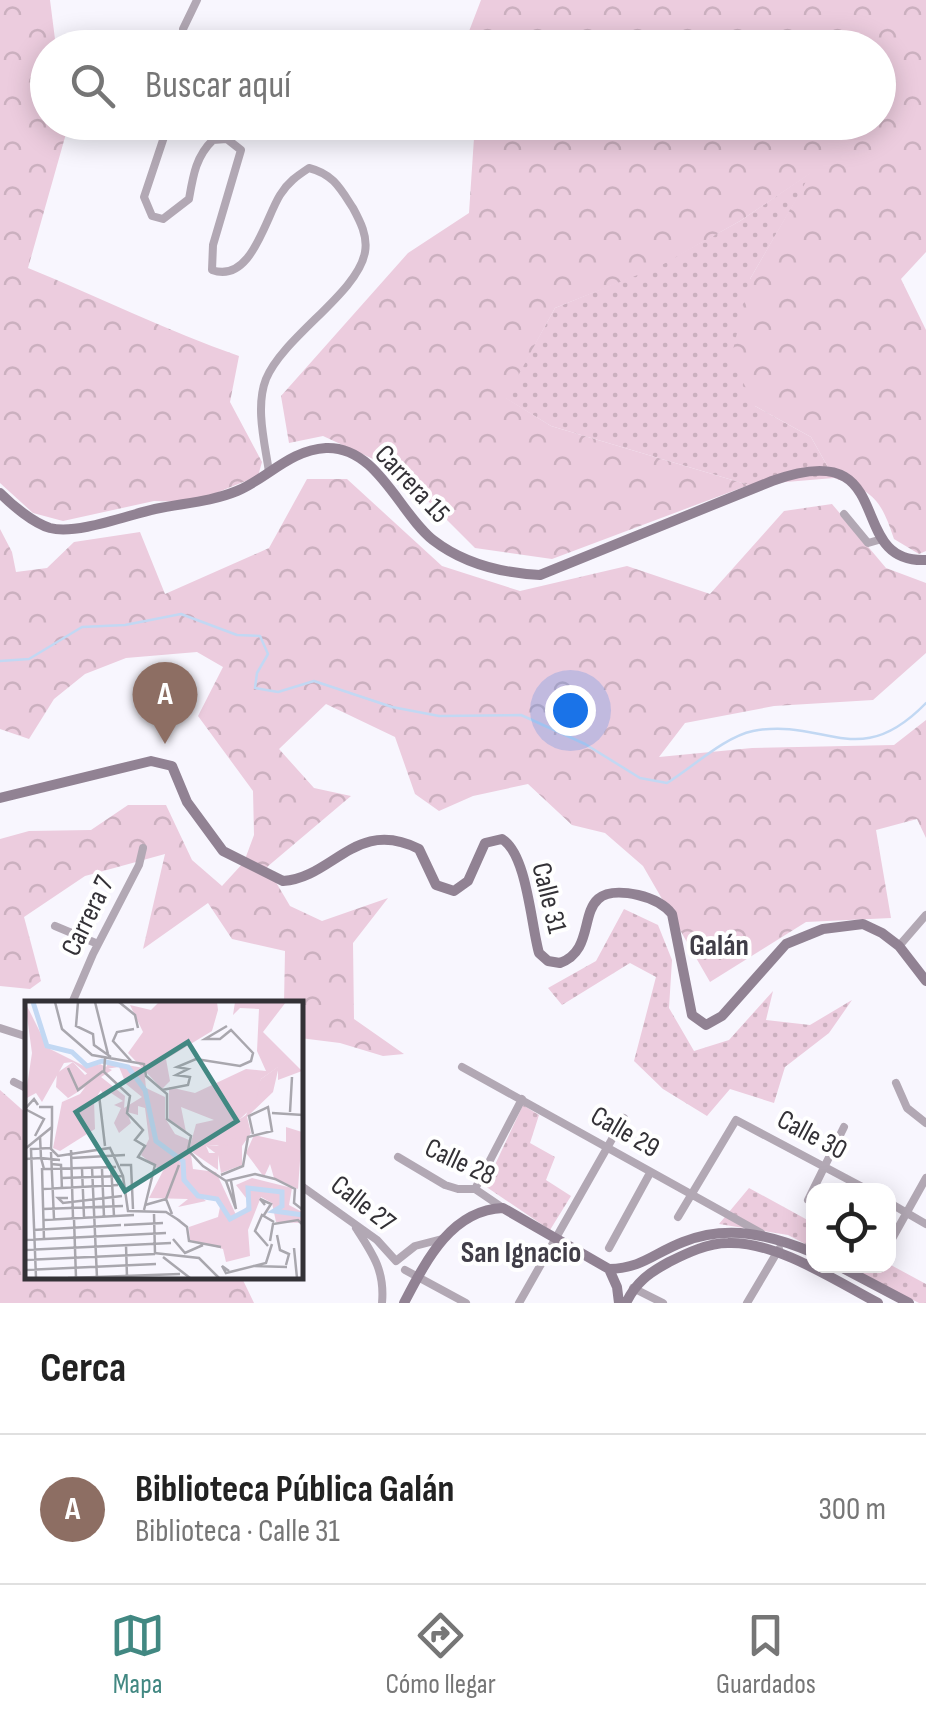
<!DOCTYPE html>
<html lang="es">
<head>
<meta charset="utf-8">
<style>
  body { margin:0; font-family:"Sofia Sans Condensed",sans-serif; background:#f2f2f2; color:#222 }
  .controls { position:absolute; right:30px; bottom:30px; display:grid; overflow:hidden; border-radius:20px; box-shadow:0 5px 25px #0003 }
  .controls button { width:90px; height:90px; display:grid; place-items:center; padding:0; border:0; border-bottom:2px solid #e0e0e0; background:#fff; color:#222; font:50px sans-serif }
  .you { position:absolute; left:570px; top:710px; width:35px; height:35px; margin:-25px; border:8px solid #fff; border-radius:50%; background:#1a73e8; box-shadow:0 0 0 15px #1a73e833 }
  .badge { display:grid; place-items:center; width:65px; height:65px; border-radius:50%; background:#428882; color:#fff; font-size:32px; font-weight:700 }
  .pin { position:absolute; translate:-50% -82px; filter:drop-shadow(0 2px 5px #0008) }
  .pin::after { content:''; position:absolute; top:52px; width:35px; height:30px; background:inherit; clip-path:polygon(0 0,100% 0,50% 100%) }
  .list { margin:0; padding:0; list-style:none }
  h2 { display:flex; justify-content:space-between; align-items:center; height:130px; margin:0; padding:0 40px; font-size:42px }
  h2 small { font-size:32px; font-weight:400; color:#767676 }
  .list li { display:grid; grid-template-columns:65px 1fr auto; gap:30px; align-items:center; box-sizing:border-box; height:150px; padding:0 40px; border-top:2px solid #e0e0e0 }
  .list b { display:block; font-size:38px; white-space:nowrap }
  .list p { margin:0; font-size:32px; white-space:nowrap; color:#767676 }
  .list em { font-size:32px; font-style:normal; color:#767676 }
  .icon { flex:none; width:55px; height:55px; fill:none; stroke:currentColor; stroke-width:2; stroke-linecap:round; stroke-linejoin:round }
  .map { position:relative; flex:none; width:926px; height:1303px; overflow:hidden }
  .search { position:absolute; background:#fff; box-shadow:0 5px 25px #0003; left:30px; right:30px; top:30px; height:110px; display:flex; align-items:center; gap:25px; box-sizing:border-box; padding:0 35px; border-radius:55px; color:#767676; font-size:38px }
  .sheet { height:280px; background:#fff }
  nav { display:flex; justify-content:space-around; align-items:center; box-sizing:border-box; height:140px; border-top:2px solid #e0e0e0; background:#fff; font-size:28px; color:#767676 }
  nav a { display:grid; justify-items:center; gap:5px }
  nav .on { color:#428882 }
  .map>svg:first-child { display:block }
  .grass { fill:url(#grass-dots) }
  .forest { fill:url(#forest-crowns) }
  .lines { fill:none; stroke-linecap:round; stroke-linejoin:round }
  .stream { stroke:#c2d8f3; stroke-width:2.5 }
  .street { stroke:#b2a8b4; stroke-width:8 }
  .secondary { stroke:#918293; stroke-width:10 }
  .labels { text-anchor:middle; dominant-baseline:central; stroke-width:8; stroke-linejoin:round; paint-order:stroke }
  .street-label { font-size:28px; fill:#333136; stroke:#fff }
  .neighbourhood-label { font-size:30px; font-weight:bold; fill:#413e48; stroke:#fff }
  .inset-river { fill:none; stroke:#c2d8f3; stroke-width:5 }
  .inset-road { fill:none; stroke:#a9a7ae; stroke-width:2.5 }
  .view { fill:#428882; fill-opacity:0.15; stroke:#428882; stroke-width:5 }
  .inset-edge { fill:none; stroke:#333136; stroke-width:5 }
</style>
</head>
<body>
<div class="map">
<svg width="926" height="1303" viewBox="0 0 926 1303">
  <defs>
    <pattern id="grass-dots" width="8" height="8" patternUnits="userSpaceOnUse" patternTransform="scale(2.5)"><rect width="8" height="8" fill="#ecccde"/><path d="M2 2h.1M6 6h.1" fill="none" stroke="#cbb0bf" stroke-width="1.8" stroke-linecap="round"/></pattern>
    <pattern id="forest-crowns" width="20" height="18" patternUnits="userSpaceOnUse" patternTransform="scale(2.5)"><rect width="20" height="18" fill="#ecccde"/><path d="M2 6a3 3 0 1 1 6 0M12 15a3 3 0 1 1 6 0" fill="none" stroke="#cbb0bf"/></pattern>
  </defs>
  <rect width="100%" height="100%" fill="#f8f6fe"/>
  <path class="grass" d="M 813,171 L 750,279 L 755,406 L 811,437 L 834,478 L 749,485 L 551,426 L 505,398 L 555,308 L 660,265 L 740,221 Z
    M 624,909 L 658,925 L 672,960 L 669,1008 L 694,1051 L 729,1040 L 773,991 L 766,1020 L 810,1025 L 852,1000 L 829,1033 L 785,1067 L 774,1103 L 730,1089 L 707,1116 L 663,1089 L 634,1061 L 656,977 L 630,963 L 562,1005 L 548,988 L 596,961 Z
    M 523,1105 L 539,1115 L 530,1143 L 555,1157 L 546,1180 L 571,1196 L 550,1230 L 485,1186 Z
    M 749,1188 L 813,1223 L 813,1248 L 788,1235 L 719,1224 Z
    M 889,1264 L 926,1284 L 926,1303 L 919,1303 L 847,1266 Z"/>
  <path class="forest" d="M 0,0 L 50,0 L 56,47 L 48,48 L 48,122 L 69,123 L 28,268 C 99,297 167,331 239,356 L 230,402 L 262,462 L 258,476 L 194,502 L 154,501 L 63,521 L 33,513 L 0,483 Z
    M 481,0 L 926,0 L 926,252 L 901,279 L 926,330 L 926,551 L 919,554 L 894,539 C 881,500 874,491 834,478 L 811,437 L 755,406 L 731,358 L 750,279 L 811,173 L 740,221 L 660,266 L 555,308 L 506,398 L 551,426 L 749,485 L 552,559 L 475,548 L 397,470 L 323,436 L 289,443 L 281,396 L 408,253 L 469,213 L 475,123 L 878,122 L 878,48 L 463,47 Z
    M 307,479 L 347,479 L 442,566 L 520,591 L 627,566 L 710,594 L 784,511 L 832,504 L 886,568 L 926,583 L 926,653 L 873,700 L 774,706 L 685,723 L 659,757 L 752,748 L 894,745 L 926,720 L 926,838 L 917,819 L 876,830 L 891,918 L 806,922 L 710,982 L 643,866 L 605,833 L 572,825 L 528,784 L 473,796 L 439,811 L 415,794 L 395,737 L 326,704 L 279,749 L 314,788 L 351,796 L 267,867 L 290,906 L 322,921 L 388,898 L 353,943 L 354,1019 L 404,1054 L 383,1056 L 340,1043 L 300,1038 L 300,1003 L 284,1003 L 285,951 L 232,939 L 208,903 L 143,949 L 165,854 L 85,876 L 24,917 L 41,981 L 30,989 L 0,986 L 0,839 L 29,831 L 91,830 L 128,805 L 166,805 L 192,860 L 222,886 L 244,862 L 254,835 L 253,791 L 198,716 L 223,667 L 197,652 L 126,658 L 85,674 L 54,699 L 29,739 L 0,729 L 0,529 L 12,552 L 16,572 L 47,568 L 74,542 L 140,532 L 165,594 L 269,548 Z
    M 0,1090 L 27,1114 L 28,1276 L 241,1276 L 254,1303 L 0,1303 Z"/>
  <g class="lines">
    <path class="stream" d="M 0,661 L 29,659 L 82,627 L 125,625 L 181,614 L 237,635 L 260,636 L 268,654 L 257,673 L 255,688 L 278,692 L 314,681 L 392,707 L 439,716 L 521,715 L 585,744 L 640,778 L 667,783 C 693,767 724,737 753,731 C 825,717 858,773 926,703"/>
    <path class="street" d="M 187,48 L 183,29 L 197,0
      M 169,122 L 144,197 L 152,216 L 163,219 L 189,199 C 193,176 196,156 213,140 L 227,139 L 241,150 L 213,245 L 212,270 C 251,284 265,219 280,195 C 288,182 297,176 309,168 C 333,174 340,188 353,208 C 360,221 368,236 365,252 C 358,293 284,336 266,379 C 255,407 265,444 269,472
      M 844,514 L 868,543 L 882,539
      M 55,926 L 98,944
      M 899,946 L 926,915
      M 72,1003 L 93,954 L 139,865 L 143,848
      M 0,1028 L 28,1037
      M 462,1067 L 761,1233
      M 14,1082 L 28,1089
      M 896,1083 L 907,1108 L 926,1123
      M 398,1157 L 445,1185 L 458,1189 L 475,1189 L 503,1208
      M 300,1185 L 377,1240 L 396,1261 L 415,1246 L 442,1239
      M 475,1189 L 522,1099
      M 808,1200 L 844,1127
      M 888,1202 L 926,1224
      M 678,1217 L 736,1120 L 868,1190
      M 356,1228 C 373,1254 385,1271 382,1303
      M 888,1246 L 926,1178
      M 609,1248 L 650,1173
      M 405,1270 L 466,1303
      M 633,1288 L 663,1303
      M 519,1303 L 624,1118
      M 747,1303 L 779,1249"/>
    <path class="secondary" d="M 0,493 C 12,505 33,523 50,528 C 77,535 128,515 155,509 C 183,503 210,502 237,491 C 268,478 290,450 326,448 C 377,446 399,513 433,540 C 464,564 501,573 540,575 L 772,481 C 902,434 842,564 926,560
      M 0,798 L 151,761 L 172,766 L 187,802 L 223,851 L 283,881 C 333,878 356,817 419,849 L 436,885 L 454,891 L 468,881 L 485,843 L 502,839 C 527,854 531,925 539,953 L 548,961 L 560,963 C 605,947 565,879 638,895 C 651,898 664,904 672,914 L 692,1015 L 706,1025 L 722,1016 L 786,944 L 823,929 L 863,924 L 882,933 L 899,946 L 926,981
      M 839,1266 L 909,1303
      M 609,1269 L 617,1287 L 619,1303
      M 404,1303 C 426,1261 451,1210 503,1208 L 609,1269 C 643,1268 654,1253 683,1242 C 729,1224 770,1235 814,1253
      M 626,1303 C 636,1282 649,1273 669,1262 C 687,1253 708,1243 728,1243 C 776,1241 836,1281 878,1303"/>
  </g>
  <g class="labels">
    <g class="street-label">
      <text transform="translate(412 484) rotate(47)">Carrera 15</text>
      <text transform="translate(549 898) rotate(76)">Calle 31</text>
      <text transform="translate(88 916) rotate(-64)">Carrera 7</text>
      <text transform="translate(625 1132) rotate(30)">Calle 29</text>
      <text transform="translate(812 1135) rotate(28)">Calle 30</text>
      <text transform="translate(460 1162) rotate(25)">Calle 28</text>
      <text transform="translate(363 1204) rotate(38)">Calle 27</text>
    </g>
    <g class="neighbourhood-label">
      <text x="719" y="946">Galán</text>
      <text x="521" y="1253">San Ignacio</text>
    </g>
  </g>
  <g transform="translate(25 1001)">
    <rect width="278" height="278" fill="#f8f6fe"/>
    <path d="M 48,61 L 60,74 L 75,63 L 87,69 L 37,101 L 43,97 L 31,86 L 32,72 ZM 254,65 L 248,91 L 222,116 L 226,132 L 217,145 L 217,164 L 196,172 L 193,154 L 181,145 L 194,145 L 183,140 L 221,114 L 236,78 Z" fill="#ecccde"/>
    <path d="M 0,1 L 23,47 L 61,66 L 75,63 L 64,74 L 48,61 L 39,62 L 17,101 L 11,92 L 0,98 L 7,52 ZM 134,1 L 192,1 L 193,9 L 187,30 L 141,58 L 145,80 L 137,88 L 103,52 L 118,31 L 105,4 L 126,9 ZM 210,1 L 261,1 L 238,31 L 277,70 L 253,79 L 253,66 L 236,78 L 230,104 L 215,118 L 220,128 L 214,138 L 187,134 L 184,140 L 203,144 L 181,145 L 184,152 L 204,152 L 193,154 L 193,169 L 164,149 L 171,123 L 189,119 L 156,106 L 161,131 L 144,118 L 144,86 L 170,92 L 221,68 L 241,70 L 232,50 L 234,8 L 215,7 L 208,14 ZM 84,61 L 119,67 L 121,87 L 140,96 L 140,117 L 150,133 L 164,139 L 168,168 L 191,171 L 212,216 L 225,202 L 211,184 L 227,177 L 267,187 L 264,204 L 277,211 L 277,222 L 251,221 L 247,202 L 236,196 L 223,229 L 225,255 L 201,261 L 198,248 L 165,239 L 164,226 L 193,216 L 196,201 L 174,194 L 181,200 L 153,206 L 163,198 L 124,197 L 141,164 L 132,167 L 116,154 L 124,138 L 120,107 L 113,105 L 113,114 L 102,111 L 106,122 L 94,132 L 89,122 L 96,107 L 89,104 L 98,100 L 86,92 L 79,97 L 76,89 L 69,100 L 70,128 L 35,150 L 28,147 L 37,101 L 55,93 L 71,72 L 100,95 L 99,107 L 117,96 L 101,83 L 94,66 L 80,68 ZM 261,126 L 277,131 L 273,188 L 249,177 L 245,163 L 239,176 L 221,152 L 229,134 L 261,141 Z" fill="#ecccde"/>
    <path class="inset-river" d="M 8,1 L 22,45 L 47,51 L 62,65 L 77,60 L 103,66 L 120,89 L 131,140 L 158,160 L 159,179 L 173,195 L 192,198 L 205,218 L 224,208 L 223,187 L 257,191 L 257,205 L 249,210 L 278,214"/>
    <path class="inset-road" d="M 30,1 L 37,28 L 67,54 L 119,63 L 121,75 L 142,93 L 142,118 L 166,135 L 163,149 L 178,165 L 201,180 L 230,173 L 250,178 L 270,188 L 269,202 L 278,209M 53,1 L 51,25 L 68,33 L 69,44 L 86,56M 70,1 L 83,53M 94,1 L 110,14 L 113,27M 80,57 L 79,71 L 105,95 L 102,112 L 118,129 L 110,139 L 120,145 L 113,156 L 130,164 L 119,209M 106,60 L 88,40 L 92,31 L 109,28M 43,67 L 53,89 L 78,70M 137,89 L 163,84 L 165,76 L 151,74 L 163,68 L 152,66 L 171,58 L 215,65 L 226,60 L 228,52 L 206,29 L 195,38 L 180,38 L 202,25M 74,94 L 80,145M 14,106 L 27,106 L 27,126M 265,111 L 267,76M 247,112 L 278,114M 27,126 L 26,148 L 33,155 L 85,147 L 98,175 L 103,210 L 141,211 L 155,220M 10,135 L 19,118 L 0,108 L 9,98 L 13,104M 15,135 L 16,157 L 35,159M 0,148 L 27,126M 46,149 L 48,217M 26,151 L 29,218M 46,157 L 100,154M 0,158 L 16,157 L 19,168 L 91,166M 26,163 L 36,164 L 37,189M 86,164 L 89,215M 95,164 L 106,164 L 108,208M 67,166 L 72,277M 17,167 L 19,239M 57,168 L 59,216M 77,168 L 79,216M 196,174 L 218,165 L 223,136 L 247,130 L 243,106 L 224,115 L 228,133M 37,177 L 98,175M 201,180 L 211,208 L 206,180M 18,188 L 93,184M 43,197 L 33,197 L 38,202 L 97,195M 141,198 L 154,164M 120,204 L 141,198 L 147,213M 18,208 L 98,205M 129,213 L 130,253M 239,214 L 246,203 L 235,198 L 240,204M 49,218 L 51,277M 152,218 L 162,226 L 164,240 L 196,246M 19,219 L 109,214M 99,224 L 138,222M 8,229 L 96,224M 252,234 L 255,249 L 264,253 L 261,264M 148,238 L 160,252 L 178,244M 0,239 L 141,232M 245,240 L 248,223 L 273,219 L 278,224M 101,244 L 102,276M 243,245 L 230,230 L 237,214 L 249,221M 269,247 L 272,277M 0,249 L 146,242M 129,252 L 174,257 L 194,277M 138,256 L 165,277M 0,259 L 130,253M 228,265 L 262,266M 0,269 L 131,263M 204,270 L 197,265 L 201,272 L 241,262 L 247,243M 11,277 L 6,148 L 26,147M 43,277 L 155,273"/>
    <path class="view" d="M 163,41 L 212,120 L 100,190 L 51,111 Z"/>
    <rect width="278" height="278" class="inset-edge"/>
  </g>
</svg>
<div class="controls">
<button><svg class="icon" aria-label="locate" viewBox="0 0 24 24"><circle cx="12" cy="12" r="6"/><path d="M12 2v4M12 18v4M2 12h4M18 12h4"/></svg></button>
</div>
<div class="you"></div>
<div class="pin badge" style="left:165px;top:744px;background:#8d6e63">A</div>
<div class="search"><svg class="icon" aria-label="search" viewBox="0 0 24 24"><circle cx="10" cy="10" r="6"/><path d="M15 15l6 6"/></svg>Buscar aquí</div>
</div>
<section class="sheet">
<h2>Cerca<small></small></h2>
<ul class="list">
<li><span class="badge" style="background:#8d6e63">A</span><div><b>Biblioteca Pública Galán</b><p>Biblioteca · Calle 31</p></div><em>300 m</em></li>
</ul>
</section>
<nav>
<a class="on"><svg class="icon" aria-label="map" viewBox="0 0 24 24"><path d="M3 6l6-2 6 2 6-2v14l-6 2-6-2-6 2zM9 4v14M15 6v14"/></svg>Mapa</a>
<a><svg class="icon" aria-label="directions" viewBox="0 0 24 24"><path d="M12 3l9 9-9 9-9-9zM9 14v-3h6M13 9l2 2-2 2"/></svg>Cómo llegar</a>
<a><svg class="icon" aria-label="saved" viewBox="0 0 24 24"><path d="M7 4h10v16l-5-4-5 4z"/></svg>Guardados</a>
</nav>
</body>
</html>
